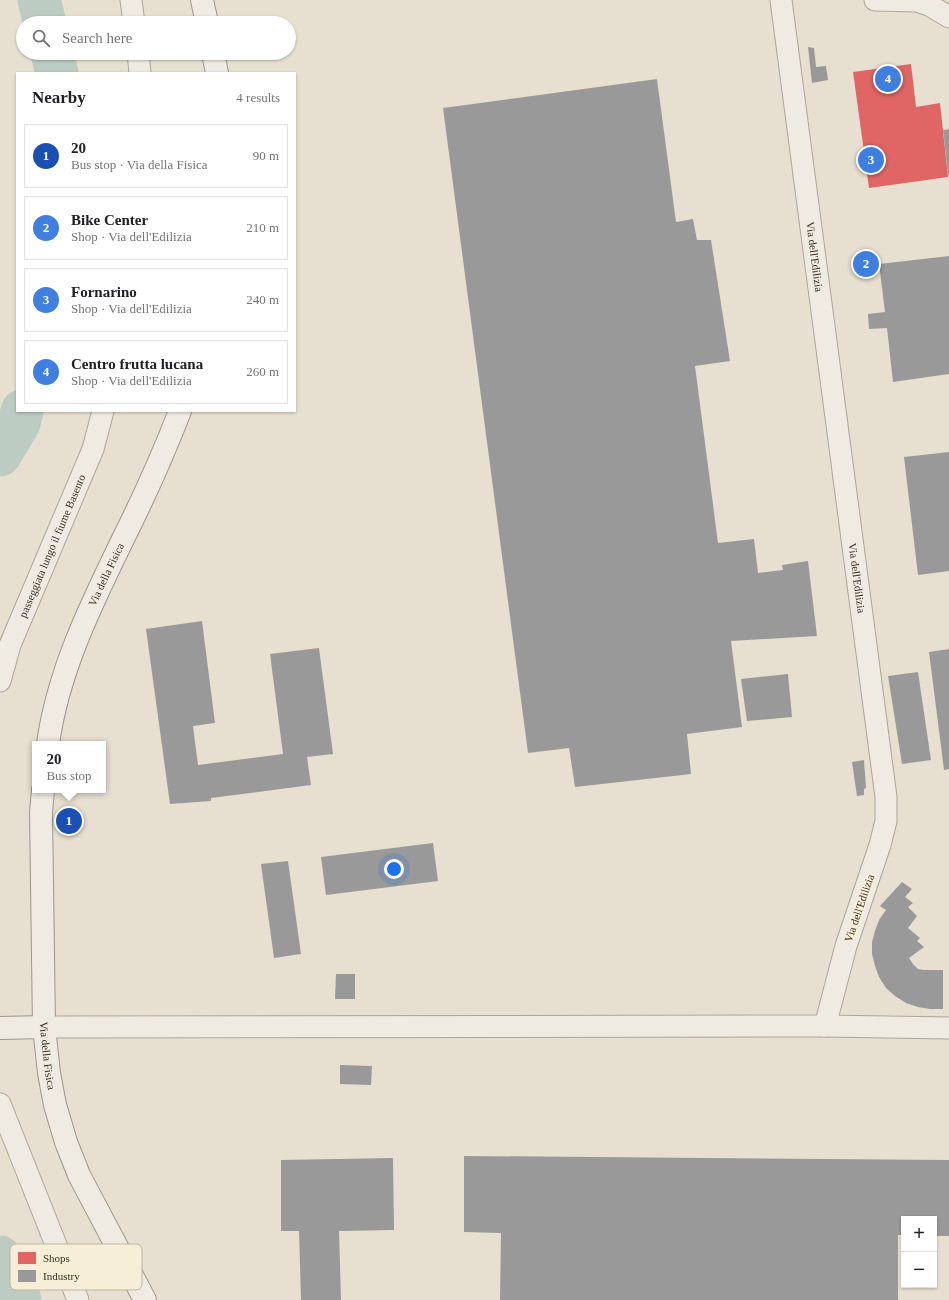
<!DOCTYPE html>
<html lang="en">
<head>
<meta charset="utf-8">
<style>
  body { margin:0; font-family:"Times New Roman",serif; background:#f2f2f2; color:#202124 }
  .controls { position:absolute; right:12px; bottom:12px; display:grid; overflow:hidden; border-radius:0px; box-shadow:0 1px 3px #0004 }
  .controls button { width:36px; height:36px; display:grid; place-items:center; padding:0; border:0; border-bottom:1px solid #e0e0e0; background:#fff; color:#202124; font:20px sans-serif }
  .you { position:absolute; left:394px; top:869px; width:14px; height:14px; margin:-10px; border:3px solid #fff; border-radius:50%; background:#1a73e8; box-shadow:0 0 0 6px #1a73e833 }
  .badge { display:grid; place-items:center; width:26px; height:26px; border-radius:50%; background:#d93025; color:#fff; font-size:13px; font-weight:700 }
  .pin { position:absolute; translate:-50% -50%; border:2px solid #fff; box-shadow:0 1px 4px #0006 }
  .popup { position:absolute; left:32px; top:741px; width:74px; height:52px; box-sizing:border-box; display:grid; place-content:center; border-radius:0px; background:#fff; filter:drop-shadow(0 1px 3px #0005); font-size:13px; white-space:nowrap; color:#757577 }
  .popup b { font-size:15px; color:#202124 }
  .popup::after { content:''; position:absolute; left:50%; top:100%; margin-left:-8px; border:8px solid transparent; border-top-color:#fff }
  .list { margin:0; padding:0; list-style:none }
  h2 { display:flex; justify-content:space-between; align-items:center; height:52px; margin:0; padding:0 16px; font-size:17px }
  h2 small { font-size:13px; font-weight:400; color:#757577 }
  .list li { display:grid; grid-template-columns:26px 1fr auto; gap:12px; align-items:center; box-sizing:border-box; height:64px; margin:0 8px 8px; padding:0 8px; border:1px solid #e0e0e0; border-radius:0px }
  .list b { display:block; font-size:15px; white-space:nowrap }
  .list p { margin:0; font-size:13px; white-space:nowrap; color:#757577 }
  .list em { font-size:13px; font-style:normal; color:#757577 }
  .icon { flex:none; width:22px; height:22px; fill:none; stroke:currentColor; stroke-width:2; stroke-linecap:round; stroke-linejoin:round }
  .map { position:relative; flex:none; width:949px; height:1300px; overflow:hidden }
  .search { position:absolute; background:#fff; box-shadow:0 1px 3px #0004; left:16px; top:16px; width:280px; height:44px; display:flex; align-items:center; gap:10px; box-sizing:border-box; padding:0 14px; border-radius:22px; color:#757577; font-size:15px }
  .panel { position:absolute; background:#fff; box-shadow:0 1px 3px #0004; left:16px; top:72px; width:280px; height:340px; border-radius:0px }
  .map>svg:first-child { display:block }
  .shops { fill:#e06666 }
  .industry { fill:#999 }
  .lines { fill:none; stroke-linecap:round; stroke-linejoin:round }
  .river { stroke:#bcccc2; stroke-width:43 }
  .street-casing { stroke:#ada599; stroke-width:23 }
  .secondary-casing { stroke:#9c958a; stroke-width:24 }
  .street { stroke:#efebe3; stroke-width:21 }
  .secondary { stroke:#efebe3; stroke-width:22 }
  .labels { text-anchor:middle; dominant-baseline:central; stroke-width:4; stroke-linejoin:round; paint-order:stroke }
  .street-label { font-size:11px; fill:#3d2e20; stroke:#f7eed8 }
  .key { fill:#f7eed8; stroke:#bfb4a1; stroke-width:1 }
  .key-label { font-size:11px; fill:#3d2e20 }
</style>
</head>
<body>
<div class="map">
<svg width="949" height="1300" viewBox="0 0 949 1300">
  <rect width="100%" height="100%" fill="#e7e0d1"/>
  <path class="shops" d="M 911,64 L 916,107 L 940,103 L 948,177 L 869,188 L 853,72 Z"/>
  <path class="industry" d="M 808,47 L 814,48 L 816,67 L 826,66 L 828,80 L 812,83 Z
    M 657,79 L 676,222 L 693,219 L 697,240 L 711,240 L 730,361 L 695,366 L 718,543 L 754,539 L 758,573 L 783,570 L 782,565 L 808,561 L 817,636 L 731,641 L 742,727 L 687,734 L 691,774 L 575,787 L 569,748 L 528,753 L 443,108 Z
    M 949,129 L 949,175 L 948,175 L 943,130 Z
    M 949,256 L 949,374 L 893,382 L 887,328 L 869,329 L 868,314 L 885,312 L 879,264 Z
    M 949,452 L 949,571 L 918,575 L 904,457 Z
    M 202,621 L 215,723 L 193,726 L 198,765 L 283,754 L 270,654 L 319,648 L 333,754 L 307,757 L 311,785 L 211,798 L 211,801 L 170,804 L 146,629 Z
    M 949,649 L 949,769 L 944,770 L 929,652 Z
    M 918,672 L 931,760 L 902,764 L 888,676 Z
    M 788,674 L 792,717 L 747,721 L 741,679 Z
    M 864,760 L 866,788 L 864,789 L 864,795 L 857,796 L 852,762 Z
    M 433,843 L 438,881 L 326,895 L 321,857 Z
    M 288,861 L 301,954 L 274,958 L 261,864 Z
    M 902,882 L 912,889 L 905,897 L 913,903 L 908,907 L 917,916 L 908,928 L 920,938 L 917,941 L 924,947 L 909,958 L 913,964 L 918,969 L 924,970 L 943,970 L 943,1009 L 930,1009 L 918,1007 L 906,1003 L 895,996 L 886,988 L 879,977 L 875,966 L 872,954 L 872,942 L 875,931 L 879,920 L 886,910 L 880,906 Z
    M 336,974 L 355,974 L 355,999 L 335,999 Z
    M 340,1065 L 372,1066 L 371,1085 L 340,1084 Z
    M 464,1156 L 949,1160 L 949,1236 L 934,1236 L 934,1219 L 904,1219 L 904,1235 L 898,1235 L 898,1300 L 500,1300 L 501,1233 L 464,1232 Z
    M 393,1158 L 394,1230 L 339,1231 L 341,1300 L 301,1300 L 299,1231 L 281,1231 L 281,1160 Z"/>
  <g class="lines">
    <path class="river" d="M 39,0 L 45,23
      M 52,53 L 57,73
      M 0,455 L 19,423 L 22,411
      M 0,1257 L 10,1275 L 20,1300"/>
    <defs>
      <g id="street">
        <path d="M 131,0 L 134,23"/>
        <path id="s1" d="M 781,0 L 886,797 L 886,821 L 880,845 L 846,946 L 825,1026"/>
        <path d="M 875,0 L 917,1 L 929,5 L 949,17"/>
        <path d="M 138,53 L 140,73"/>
        <path id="s2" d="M 0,681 L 10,645 L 93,449 L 103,411"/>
        <path d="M 44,1027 L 825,1026 L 949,1028"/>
        <path d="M 0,1104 L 78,1300"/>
      </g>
      <g id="secondary">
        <path d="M 202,0 L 207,23"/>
        <path d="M 213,53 L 217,73"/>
        <path id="s3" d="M 48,744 C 58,671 91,605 123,539 C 144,497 163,455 180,411"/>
        <path id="s4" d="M 43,790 L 41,812 L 44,1027 L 49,1073 L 55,1105 L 66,1142 L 79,1175 L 145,1300"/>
        <path d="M 0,1028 L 44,1027"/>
      </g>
    </defs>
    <use href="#street" class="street-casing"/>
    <use href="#secondary" class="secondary-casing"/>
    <use href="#street" class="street"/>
    <use href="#secondary" class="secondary"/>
  </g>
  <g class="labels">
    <g class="street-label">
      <text stroke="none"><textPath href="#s1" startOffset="259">Via dell'Edilizia</textPath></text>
      <text stroke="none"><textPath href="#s2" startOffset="145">passeggiata lungo il fiume Basento</textPath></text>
      <text stroke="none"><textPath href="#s3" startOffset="180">Via della Fisica</textPath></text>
      <text stroke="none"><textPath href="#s1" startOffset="583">Via dell'Edilizia</textPath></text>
      <text transform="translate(859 908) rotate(-71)">Via dell'Edilizia</text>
      <text stroke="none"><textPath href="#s4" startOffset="266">Via della Fisica</textPath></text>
    </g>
  </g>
  <rect x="10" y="1244" width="132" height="46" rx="6" class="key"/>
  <rect x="18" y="1252" width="18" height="12" fill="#e06666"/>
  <rect x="18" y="1270" width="18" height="12" fill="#999"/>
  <g class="key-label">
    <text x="43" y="1262">Shops</text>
    <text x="43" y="1280">Industry</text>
  </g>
</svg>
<div class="controls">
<button>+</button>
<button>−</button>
</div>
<div class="you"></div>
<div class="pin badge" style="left:69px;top:821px;background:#1a4fb4">1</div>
<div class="popup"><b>20</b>Bus stop</div>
<div class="pin badge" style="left:866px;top:264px;background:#3f7fe0">2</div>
<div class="pin badge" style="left:871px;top:160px;background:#3f7fe0">3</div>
<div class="pin badge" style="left:888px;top:79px;background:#3f7fe0">4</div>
<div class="search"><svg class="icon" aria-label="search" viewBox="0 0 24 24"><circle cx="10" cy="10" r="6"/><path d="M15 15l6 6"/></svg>Search here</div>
<section class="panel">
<h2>Nearby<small>4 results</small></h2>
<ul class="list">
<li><span class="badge" style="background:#1a4fb4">1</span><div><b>20</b><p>Bus stop · Via della Fisica</p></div><em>90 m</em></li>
<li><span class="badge" style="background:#3f7fe0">2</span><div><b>Bike Center</b><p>Shop · Via dell'Edilizia</p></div><em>210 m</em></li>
<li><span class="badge" style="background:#3f7fe0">3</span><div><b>Fornarino</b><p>Shop · Via dell'Edilizia</p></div><em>240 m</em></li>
<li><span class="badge" style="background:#3f7fe0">4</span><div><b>Centro frutta lucana</b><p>Shop · Via dell'Edilizia</p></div><em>260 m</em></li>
</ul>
</section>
</div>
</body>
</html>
